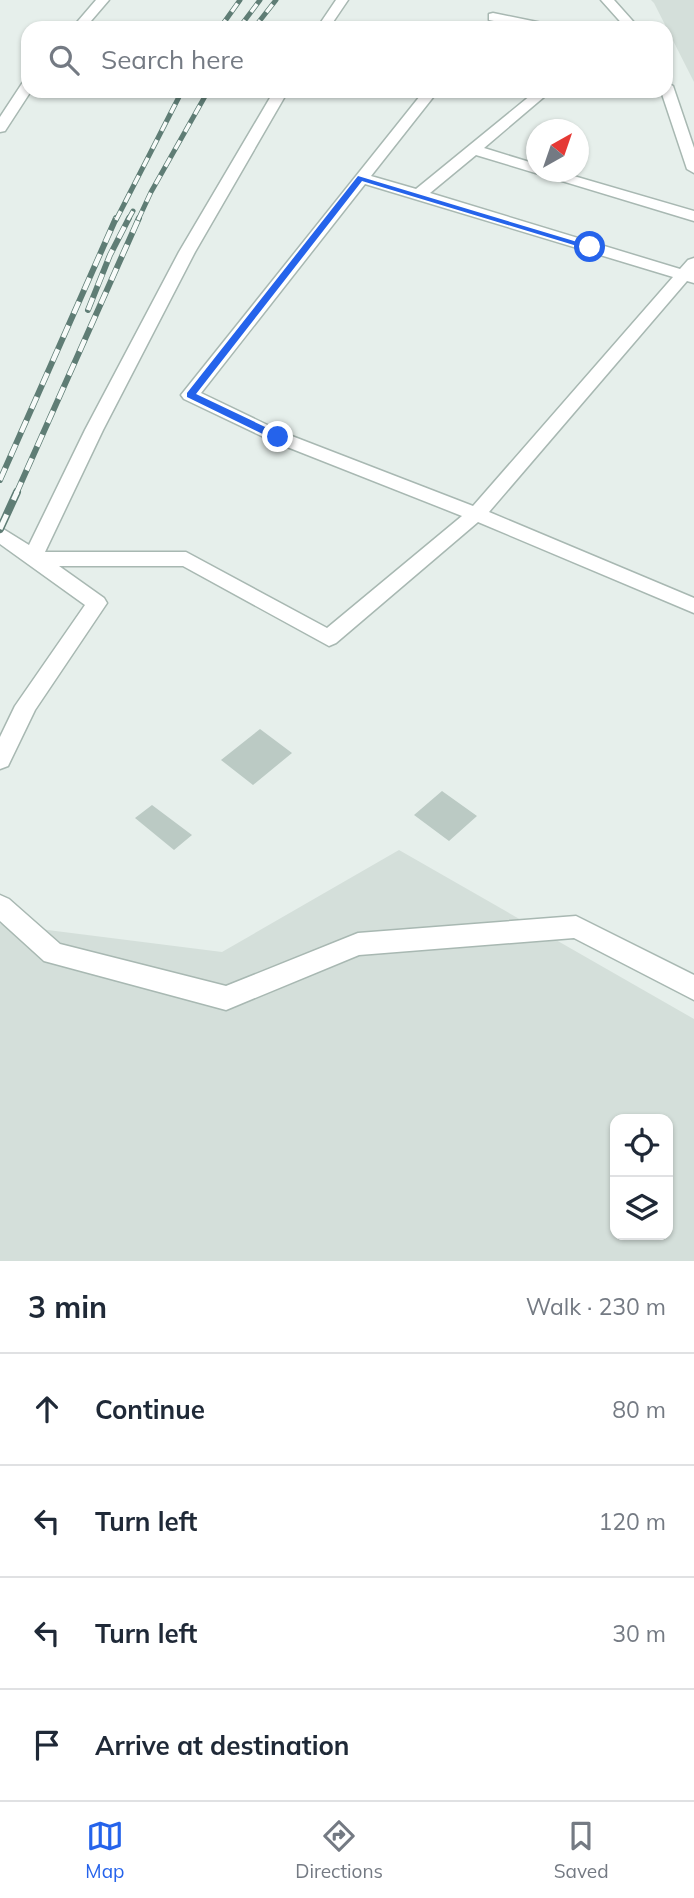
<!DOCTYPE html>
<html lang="en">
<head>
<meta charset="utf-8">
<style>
  body { margin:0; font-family:Mulish,sans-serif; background:#f6f6f7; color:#1f2937 }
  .controls { position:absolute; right:21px; bottom:21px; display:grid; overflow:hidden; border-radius:14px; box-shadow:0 2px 5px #0004 }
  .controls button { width:63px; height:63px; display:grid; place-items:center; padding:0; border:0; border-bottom:2px solid #e0e1e3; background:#fff; color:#1f2937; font:35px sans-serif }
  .compass { position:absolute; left:526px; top:119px; width:63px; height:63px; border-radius:50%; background:#fff; box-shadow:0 2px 5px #0004; rotate:40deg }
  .stop { position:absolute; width:21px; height:21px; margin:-16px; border:5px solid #2563eb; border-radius:50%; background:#fff }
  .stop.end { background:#2563eb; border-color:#fff; box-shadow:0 2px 7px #0008 }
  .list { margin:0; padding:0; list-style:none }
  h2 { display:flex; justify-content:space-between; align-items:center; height:91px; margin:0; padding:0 28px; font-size:30px }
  h2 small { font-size:23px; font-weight:400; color:#747a83 }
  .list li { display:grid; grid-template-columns:46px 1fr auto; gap:21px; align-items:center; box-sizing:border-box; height:112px; padding:0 28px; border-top:2px solid #e0e1e3 }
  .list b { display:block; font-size:26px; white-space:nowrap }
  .list em { font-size:23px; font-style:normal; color:#747a83 }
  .icon { flex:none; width:38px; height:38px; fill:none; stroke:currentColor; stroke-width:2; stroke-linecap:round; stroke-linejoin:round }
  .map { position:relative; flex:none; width:694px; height:1261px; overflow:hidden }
  .search { position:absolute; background:#fff; box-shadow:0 2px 5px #0004; left:21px; right:21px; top:21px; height:77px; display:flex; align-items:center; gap:18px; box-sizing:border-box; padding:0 24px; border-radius:21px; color:#747a83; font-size:26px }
  .sheet { height:539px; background:#fff }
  nav { display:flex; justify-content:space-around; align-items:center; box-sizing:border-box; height:98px; border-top:2px solid #e0e1e3; background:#fff; font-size:19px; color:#747a83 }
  nav a { display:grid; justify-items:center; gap:4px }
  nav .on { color:#2563eb }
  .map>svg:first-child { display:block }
  .built { fill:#d4dfda; fill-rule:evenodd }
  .building { fill:#bbcac4 }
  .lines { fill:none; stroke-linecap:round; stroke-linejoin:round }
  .street-casing { stroke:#a8b8b2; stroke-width:3 }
  .street { fill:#fff; fill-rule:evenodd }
  .rail-far2-casing { stroke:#5f7d75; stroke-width:5 }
  .rail-far1-casing { stroke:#5f7d75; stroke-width:6 }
  .rail-casing { stroke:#5f7d75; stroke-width:8 }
  .rail-far2 { stroke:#f7fbf9; stroke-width:3.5; stroke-dasharray:10; stroke-linecap:butt }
  .rail-far1 { stroke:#f7fbf9; stroke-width:4.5; stroke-dasharray:13; stroke-linecap:butt }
  .rail { stroke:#f7fbf9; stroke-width:5; stroke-dasharray:16; stroke-linecap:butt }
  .route { fill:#2563eb }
</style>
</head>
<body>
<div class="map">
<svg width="694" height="1261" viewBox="0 0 694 1261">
  <rect width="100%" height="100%" fill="#e6efeb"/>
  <path class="built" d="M 651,0 L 694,0 L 694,82 L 654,3 Z
    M 399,850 L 694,1019 L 694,1261 L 0,1261 L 0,924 L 222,952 ZM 615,1119 L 668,1119 L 668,1235 L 615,1235 Z"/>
  <path class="building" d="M 260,729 L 292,753 L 253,785 L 221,760 Z
    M 442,791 L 477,816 L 449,841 L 414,815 Z
    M 152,805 L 192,835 L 174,850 L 135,818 Z"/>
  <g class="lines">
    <defs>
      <path id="street" d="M 96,0 L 109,0 L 85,28 L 72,28 Z
        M 336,0 L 348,0 L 329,28 L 317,28 Z
        M 601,0 L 614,0 L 639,28 L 626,28 Z
        M 493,13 L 547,24 L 553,28 L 528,28 L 489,20 L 489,14 Z
        M 28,81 L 28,91 L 31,91 L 5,131 L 0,132 L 0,117 L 23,82 Z
        M 666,82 L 673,86 L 694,148 L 694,173 L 687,169 L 661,91 L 666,91 Z
        M 274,91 L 288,91 L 195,252 L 103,430 L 45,552 L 186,552 L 327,628 L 462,516 L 272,441 L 184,399 L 181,395 L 424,91 L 438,91 L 371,176 L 416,189 L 536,91 L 551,91 L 484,148 L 536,164 L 536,172 L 560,172 L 694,211 L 694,221 L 476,155 L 430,193 L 680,269 L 688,260 L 694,258 L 694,283 L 687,281 L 489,512 L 694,598 L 694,613 L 478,522 L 336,643 L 329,646 L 183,566 L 59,566 L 104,598 L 107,603 L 35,710 L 8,766 L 0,769 L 0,737 L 15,706 L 85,605 L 0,544 L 0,527 L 29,545 L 85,430 L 179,252 ZM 365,184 L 673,277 L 473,506 L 284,433 L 201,393 Z
        M 0,895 L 9,899 L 60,944 L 226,986 L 358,933 L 576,916 L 694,975 L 694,1000 L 574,938 L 359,955 L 226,1010 L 44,961 L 0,921 Z"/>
    </defs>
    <use href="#street" class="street-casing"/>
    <use href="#street" class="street"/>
    <defs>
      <path id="rail-far2" d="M 220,28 L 240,0
        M 239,28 L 260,0
        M 254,28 L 276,0
        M 116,220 L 182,91
        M 128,220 L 133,211
        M 138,220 L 151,192 L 208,91"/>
      <path id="rail-far1" d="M 88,310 L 110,255 L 129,218
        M 0,480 L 116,218
        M 16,494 L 139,218"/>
      <path id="rail" d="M 0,529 L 17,492"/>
    </defs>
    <use href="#rail-far2" class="rail-far2-casing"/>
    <use href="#rail-far1" class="rail-far1-casing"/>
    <use href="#rail" class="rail-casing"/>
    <use href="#rail-far2" class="rail-far2"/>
    <use href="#rail-far1" class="rail-far1"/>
    <use href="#rail" class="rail"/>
  </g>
  <path class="route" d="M 358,176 L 594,247 L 587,249 L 362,181 L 196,394 L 282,435 L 282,440 L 275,440 L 187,397 L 187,393 Z"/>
</svg>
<div class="controls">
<button><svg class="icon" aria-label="locate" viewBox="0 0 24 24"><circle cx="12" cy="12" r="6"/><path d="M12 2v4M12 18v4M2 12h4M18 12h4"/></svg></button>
<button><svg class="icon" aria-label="layers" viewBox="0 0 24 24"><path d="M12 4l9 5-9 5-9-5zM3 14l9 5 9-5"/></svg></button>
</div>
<svg class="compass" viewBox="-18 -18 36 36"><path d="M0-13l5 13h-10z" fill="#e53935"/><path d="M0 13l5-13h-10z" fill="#747a83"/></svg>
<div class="stop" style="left:590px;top:247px"></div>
<div class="stop end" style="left:278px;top:437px"></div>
<div class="search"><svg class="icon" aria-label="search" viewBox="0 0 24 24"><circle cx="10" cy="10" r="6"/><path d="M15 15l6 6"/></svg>Search here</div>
</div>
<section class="sheet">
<h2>3 min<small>Walk · 230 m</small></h2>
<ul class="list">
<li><svg class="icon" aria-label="ahead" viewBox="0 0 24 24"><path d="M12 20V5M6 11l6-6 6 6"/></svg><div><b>Continue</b></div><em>80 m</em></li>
<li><svg class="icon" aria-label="left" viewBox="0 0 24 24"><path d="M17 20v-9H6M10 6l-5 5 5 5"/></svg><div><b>Turn left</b></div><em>120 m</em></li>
<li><svg class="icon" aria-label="left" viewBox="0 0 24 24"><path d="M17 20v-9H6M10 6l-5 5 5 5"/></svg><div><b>Turn left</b></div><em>30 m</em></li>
<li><svg class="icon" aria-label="arrive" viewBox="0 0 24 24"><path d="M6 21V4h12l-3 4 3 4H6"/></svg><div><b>Arrive at destination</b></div></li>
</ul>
</section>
<nav>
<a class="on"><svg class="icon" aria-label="map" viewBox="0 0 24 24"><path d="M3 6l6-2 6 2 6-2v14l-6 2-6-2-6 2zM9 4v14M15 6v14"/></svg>Map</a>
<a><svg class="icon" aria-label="directions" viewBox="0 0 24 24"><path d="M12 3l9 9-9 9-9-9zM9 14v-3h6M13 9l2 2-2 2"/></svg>Directions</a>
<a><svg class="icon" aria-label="saved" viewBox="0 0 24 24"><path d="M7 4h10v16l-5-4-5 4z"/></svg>Saved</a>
</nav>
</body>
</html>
